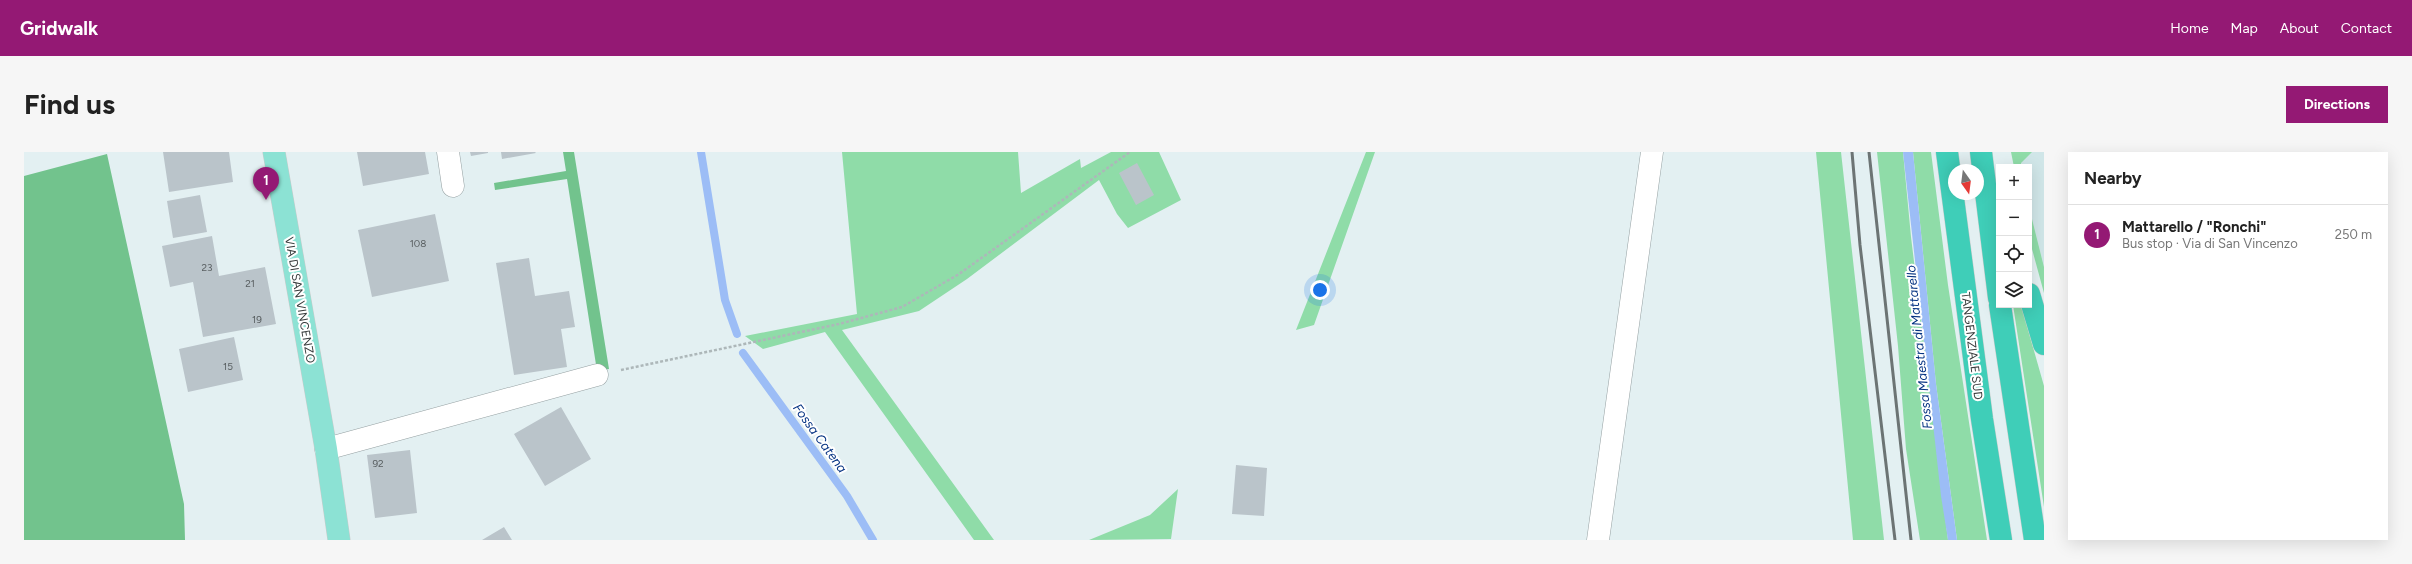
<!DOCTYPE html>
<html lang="en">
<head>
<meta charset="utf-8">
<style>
  body { margin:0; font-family:Figtree,sans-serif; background:#f6f6f6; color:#222 }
  .controls { position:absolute; right:12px; top:12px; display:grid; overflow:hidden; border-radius:0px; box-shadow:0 4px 16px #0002 }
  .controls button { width:36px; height:36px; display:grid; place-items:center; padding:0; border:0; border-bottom:1px solid #e0e0e0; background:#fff; color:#222; font:20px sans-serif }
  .compass { position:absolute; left:1924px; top:12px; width:36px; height:36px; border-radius:50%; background:#fff; box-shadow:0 4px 16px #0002; rotate:166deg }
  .you { position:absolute; left:1296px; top:138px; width:14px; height:14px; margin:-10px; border:3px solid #fff; border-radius:50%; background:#1a73e8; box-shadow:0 0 0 6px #1a73e833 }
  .badge { display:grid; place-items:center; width:26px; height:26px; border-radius:50%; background:#941974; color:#fff; font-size:13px; font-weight:700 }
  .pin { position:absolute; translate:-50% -33px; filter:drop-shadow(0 1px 2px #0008) }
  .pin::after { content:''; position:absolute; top:21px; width:14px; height:12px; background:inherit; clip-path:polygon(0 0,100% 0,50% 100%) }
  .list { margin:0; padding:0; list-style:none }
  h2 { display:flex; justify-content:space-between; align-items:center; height:52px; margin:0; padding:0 16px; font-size:17px }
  h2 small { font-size:13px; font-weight:400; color:#767676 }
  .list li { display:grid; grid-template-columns:26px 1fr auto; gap:12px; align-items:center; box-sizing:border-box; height:60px; padding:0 16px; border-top:1px solid #e0e0e0 }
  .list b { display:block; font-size:15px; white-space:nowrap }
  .list p { margin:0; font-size:13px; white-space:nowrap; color:#767676 }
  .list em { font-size:13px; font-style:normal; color:#767676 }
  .icon { flex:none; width:22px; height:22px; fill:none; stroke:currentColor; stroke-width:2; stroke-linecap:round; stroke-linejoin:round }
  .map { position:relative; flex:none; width:2020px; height:388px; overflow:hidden; border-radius:0px }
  header { display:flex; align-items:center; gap:24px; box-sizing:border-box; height:56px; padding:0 20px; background:#941974; color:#fff }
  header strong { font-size:19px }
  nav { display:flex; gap:22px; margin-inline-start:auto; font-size:14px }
  .intro { display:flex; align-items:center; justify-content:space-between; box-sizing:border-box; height:96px; padding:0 24px }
  h1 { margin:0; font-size:28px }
  .button { padding:10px 18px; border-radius:0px; background:#941974; color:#fff; font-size:14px; font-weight:700 }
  main { display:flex; gap:24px; padding:0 24px }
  aside { flex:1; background:#fff; border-radius:0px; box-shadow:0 4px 16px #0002 }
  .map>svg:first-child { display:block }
  .built { fill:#d0e6e8 }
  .green { fill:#8fdca8 }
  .forest { fill:#72c38d }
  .water { fill:#9cbdf6 }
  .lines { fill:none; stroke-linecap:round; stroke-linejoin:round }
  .stream { stroke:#9cbdf6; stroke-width:8 }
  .building { fill:#bac4ca }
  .minor-casing { stroke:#95a0a2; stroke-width:23 }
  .major-casing { stroke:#cbcccc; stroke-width:23 }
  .highway-casing { stroke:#cbcccc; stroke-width:23 }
  .path { stroke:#adb7b9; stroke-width:2.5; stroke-dasharray:3 2; stroke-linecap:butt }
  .minor { stroke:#fff; stroke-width:22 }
  .major { stroke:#8ce2d4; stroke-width:22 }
  .highway { stroke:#3fceb8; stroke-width:22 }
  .rail { stroke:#6c7474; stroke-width:3 }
  .labels { text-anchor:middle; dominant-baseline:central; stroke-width:4; stroke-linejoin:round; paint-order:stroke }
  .number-label { font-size:10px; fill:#585e60 }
  .street-label { font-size:12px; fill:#373c3c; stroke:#fff }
  .water-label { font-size:13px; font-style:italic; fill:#053382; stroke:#fff }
</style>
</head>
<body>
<header>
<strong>Gridwalk</strong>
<nav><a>Home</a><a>Map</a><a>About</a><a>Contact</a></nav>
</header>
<div class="intro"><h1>Find us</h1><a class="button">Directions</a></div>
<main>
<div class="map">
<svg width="2020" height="388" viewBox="0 0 2020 388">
  <rect width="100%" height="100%" fill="#e3f0f2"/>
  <path class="built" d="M 1996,0 L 2020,0 L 2020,115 L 2005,55 L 2005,15 L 1998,15 Z"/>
  <path class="green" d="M 818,0 L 994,0 L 997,41 L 1056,7 L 1057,16 L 1087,0 L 1135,0 L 1157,48 L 1104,76 L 1093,62 L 1075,28 L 943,127 L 895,159 L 818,178 L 970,388 L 950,388 L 801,180 L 739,197 L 721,184 L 833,162 Z
    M 1342,0 L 1351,0 L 1290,173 L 1272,178 Z
    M 1792,0 L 1817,0 L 1860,388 L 1829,388 Z
    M 1853,0 L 1879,0 L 1887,85 L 1924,388 L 1896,388 L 1882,297 L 1874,194 Z
    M 1889,0 L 1907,0 L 1924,133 L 1963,388 L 1933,388 L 1912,232 Z
    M 1987,0 L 2008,0 L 1997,11 L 1998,15 L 1990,15 Z
    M 2005,55 L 2020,115 L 2020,141 L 2005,86 Z
    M 1989,153 L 1997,153 L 2020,234 L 2020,355 Z
    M 1154,337 L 1147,387 L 1065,388 L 1126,363 Z"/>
  <path class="forest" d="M 539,0 L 550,0 L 585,217 L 573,219 L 543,27 L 471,38 L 470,31 L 542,19 Z
    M 83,2 L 160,352 L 161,388 L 0,388 L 0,24 Z"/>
  <path class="water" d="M 1879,0 L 1889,0 L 1912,232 L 1933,388 L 1924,388 L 1917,344 Z"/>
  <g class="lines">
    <path class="stream" d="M 677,0 L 701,148 L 713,182
      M 719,201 L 823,344 L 849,388"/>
  </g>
  <path class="building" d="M 139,0 L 205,0 L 209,30 L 145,40 Z
    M 333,0 L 401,0 L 405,22 L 339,34 Z
    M 446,0 L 464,0 L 464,1 L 447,4 Z
    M 477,0 L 511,0 L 512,1 L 478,7 Z
    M 1113,11 L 1130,43 L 1112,53 L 1095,21 Z
    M 176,43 L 183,80 L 149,86 L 143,49 Z
    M 411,62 L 425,129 L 348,145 L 334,78 Z
    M 188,84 L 195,124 L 241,115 L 252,172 L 179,185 L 169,130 L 146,135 L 138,94 Z
    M 505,106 L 511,144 L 545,139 L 551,175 L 537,177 L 543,215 L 490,223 L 472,111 Z
    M 210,185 L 219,228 L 164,240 L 155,197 Z
    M 537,255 L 567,307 L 521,334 L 490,282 Z
    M 386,298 L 393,361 L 351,366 L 343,303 Z
    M 1212,313 L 1243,316 L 1240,364 L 1208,362 Z
    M 480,375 L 488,388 L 458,388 Z"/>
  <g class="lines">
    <defs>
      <path id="minor" d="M 424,0 L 429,34
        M 302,297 L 573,223
        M 1574,388 L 1628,0"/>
      <path id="major" d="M 250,0 L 302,297 L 315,388"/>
      <path id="highway" d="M 1923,0 L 1958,267 L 1977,388
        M 1957,0 L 1975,146
        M 2005,142 L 2020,192
        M 1976,153 L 2011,388"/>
    </defs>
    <use href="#minor" class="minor-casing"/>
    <use href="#major" class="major-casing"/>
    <use href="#highway" class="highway-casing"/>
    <path class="path" d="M 597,218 L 815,172 L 878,155 L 935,122 L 1106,0"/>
    <use href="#minor" class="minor"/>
    <use href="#major" class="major"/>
    <use href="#highway" class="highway"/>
    <path class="rail" d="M 1828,0 L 1836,93 L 1871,388
      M 1845,0 L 1887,388"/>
  </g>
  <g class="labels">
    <g class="number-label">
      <text x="394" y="91">108</text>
      <text x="183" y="115">23</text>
      <text x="226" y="131">21</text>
      <text x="233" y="167">19</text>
      <text x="204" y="214">15</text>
      <text x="354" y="311">92</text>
    </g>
    <g class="street-label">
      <text transform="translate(276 148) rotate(80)">VIA DI SAN VINCENZO</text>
      <text transform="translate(1948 194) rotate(83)">TANGENZIALE SUD</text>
    </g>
    <g class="water-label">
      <text transform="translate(1895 195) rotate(-96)">Fossa Maestra di Mattarello</text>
      <text transform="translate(796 286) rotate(54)">Fossa Catena</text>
    </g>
  </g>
</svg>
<div class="controls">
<button>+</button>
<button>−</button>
<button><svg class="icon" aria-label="locate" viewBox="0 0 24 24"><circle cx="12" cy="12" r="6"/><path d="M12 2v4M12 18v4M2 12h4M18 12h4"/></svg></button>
<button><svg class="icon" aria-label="layers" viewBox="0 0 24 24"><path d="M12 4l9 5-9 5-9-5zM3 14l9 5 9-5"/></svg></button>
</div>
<svg class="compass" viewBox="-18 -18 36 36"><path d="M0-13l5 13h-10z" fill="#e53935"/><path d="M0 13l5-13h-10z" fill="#767676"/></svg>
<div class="you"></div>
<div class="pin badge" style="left:242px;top:48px">1</div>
</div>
<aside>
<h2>Nearby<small></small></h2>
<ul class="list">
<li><span class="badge">1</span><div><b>Mattarello / &quot;Ronchi&quot;</b><p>Bus stop · Via di San Vincenzo</p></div><em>250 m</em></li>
</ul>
</aside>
</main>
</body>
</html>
